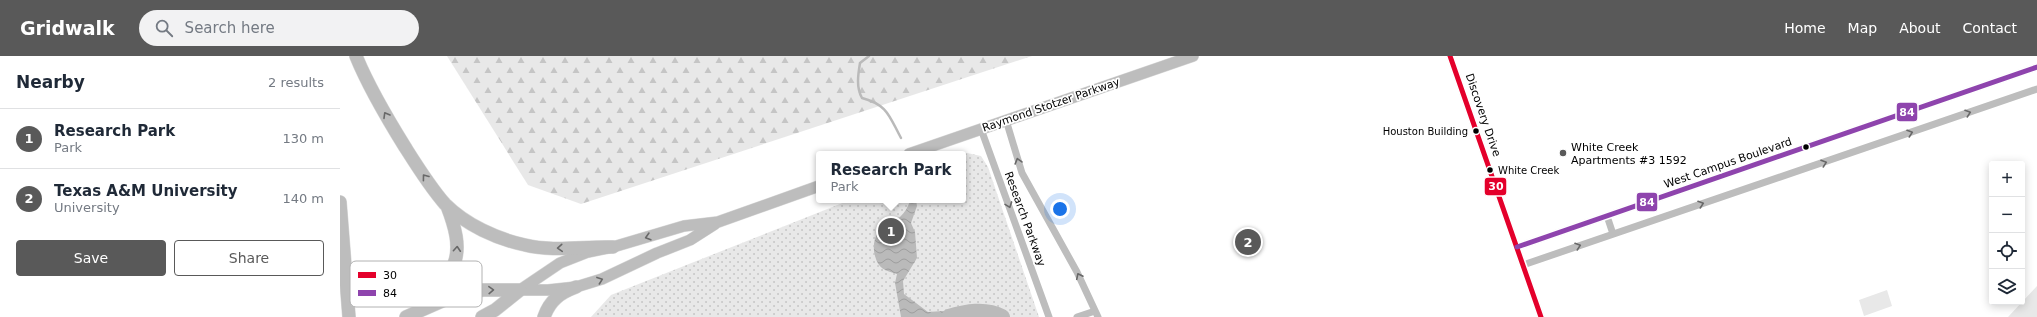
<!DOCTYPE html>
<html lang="en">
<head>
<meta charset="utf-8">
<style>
  body { margin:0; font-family:"DejaVu Sans",sans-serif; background:#f2f2f3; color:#1f2937 }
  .controls { position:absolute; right:12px; bottom:12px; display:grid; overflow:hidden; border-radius:4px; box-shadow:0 2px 10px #0003 }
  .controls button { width:36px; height:36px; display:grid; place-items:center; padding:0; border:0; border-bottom:1px solid #e0e1e3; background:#fff; color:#1f2937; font:20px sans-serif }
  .you { position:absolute; left:720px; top:153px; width:14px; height:14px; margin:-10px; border:3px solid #fff; border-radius:50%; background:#1a73e8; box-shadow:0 0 0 6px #1a73e833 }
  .badge { display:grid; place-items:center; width:26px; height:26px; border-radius:50%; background:#595959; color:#fff; font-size:13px; font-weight:700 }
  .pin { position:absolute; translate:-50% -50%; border:2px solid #fff; box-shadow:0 1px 4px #0006 }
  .popup { position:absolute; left:476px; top:95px; width:150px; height:52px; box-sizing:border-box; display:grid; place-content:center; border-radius:4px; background:#fff; filter:drop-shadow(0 1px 3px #0005); font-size:13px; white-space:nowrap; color:#747a83 }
  .popup b { font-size:15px; color:#1f2937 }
  .popup::after { content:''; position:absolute; left:50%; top:100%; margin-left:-8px; border:8px solid transparent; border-top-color:#fff }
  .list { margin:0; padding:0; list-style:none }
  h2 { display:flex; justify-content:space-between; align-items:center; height:52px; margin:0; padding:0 16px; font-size:17px }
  h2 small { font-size:13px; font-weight:400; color:#747a83 }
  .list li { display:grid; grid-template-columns:26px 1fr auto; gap:12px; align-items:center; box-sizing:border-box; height:60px; padding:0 16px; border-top:1px solid #e0e1e3 }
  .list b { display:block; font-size:15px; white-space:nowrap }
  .list p { margin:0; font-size:13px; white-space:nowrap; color:#747a83 }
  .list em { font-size:13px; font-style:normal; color:#747a83 }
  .actions { display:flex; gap:8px; padding:12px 16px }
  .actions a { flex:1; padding:9px 0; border:1px solid #595959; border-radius:4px; text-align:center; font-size:14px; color:#595959 }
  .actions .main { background:#595959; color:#fff }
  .icon { flex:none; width:22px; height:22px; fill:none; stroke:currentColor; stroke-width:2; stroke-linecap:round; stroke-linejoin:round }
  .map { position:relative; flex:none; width:1697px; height:261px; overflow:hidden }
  header { display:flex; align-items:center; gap:24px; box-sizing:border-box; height:56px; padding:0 20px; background:#595959; color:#fff }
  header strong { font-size:19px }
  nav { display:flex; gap:22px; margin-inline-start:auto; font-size:14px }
  .search { width:280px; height:36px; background:#f2f2f3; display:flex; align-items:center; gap:10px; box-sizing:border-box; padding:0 14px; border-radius:22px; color:#747a83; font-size:15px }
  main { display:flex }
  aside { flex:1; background:#fff }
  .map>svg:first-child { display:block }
  .green { fill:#e8e8e8 }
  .forest { fill:url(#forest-firs) }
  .park { fill:url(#park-dots) }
  .water { fill:url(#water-waves) }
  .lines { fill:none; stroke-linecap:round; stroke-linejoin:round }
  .stream { stroke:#bababa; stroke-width:2.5 }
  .river { stroke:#bababa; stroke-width:16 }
  .primary-casing { stroke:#dbdbdb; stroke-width:12 }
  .highway-casing { stroke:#dbdbdb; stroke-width:14 }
  .street { stroke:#bdbdbd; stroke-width:7 }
  .primary { stroke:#bdbdbd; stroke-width:11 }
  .highway { stroke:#bdbdbd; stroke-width:13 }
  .bus-1-casing { stroke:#fff; stroke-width:8 }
  .bus-2-casing { stroke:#fff; stroke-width:8 }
  .bus-1 { stroke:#e4002b; stroke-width:5 }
  .bus-2 { stroke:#8e44ad; stroke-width:5 }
  .oneway { stroke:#686868 }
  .bus-dot { fill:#000; stroke:#fff; stroke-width:1.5 }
  .poi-dot { fill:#595959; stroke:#fff; stroke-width:1.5 }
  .labels { text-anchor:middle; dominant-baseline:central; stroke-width:3.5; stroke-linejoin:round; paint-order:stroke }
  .bus-label { font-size:10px; fill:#000; stroke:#fff; text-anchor:end }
  .street-label { font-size:11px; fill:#000; stroke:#fff }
  .poi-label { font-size:11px; fill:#000; stroke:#fff; text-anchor:start }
  .key { fill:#fff; stroke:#b2b2b2; stroke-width:1 }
  .key-label { font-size:11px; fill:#000 }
  .line-badge { stroke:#fff; stroke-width:1.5 }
  .badge-label { font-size:11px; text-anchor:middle; font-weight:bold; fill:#fff }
</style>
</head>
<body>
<header>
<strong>Gridwalk</strong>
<div class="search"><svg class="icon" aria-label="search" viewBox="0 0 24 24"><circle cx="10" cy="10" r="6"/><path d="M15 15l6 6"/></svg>Search here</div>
<nav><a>Home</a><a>Map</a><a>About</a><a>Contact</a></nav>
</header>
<main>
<aside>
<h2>Nearby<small>2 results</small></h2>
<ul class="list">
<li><span class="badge">1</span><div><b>Research Park</b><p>Park</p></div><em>130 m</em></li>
<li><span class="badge">2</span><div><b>Texas A&amp;M University</b><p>University</p></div><em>140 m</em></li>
</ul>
<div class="actions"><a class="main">Save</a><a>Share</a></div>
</aside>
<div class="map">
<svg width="1697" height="261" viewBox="0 0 1697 261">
  <defs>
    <pattern id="forest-firs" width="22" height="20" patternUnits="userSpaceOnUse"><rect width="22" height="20" fill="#e8e8e8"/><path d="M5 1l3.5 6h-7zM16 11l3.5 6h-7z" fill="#c5c5c5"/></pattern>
    <pattern id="park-dots" width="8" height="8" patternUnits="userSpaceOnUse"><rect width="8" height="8" fill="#e8e8e8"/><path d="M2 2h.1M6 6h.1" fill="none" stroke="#c5c5c5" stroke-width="1.8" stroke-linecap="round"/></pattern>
    <pattern id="water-waves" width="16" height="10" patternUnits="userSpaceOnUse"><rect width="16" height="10" fill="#bababa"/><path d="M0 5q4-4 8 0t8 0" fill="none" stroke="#9e9e9e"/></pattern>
  </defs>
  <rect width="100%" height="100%" fill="#fff"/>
  <path class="green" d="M 1697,230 L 1697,261 L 1668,261 Z
    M 1547,234 L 1552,250 L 1524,260 L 1519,244 Z"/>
  <path class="forest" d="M 107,0 L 692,0 L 241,148 L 188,129 Z"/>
  <path class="park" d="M 627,97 L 641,100 L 648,111 L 699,261 L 251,261 L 271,239 L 510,144 L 623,144 L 623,99 Z"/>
  <path class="water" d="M 576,144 L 577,150 L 571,167 L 575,176 L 577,202 L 563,225 L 564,238 L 588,256 L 618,254 L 622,261 L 561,261 L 555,227 L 557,218 C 545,215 538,212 535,200 C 531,186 537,173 549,166 C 553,164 557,163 560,161 C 565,156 568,151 570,145 Z"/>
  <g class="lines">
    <path class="stream" d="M 529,0 L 520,7 C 518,19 516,31 522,42 C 548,49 549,60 561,82"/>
    <path class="river" d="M 609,261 C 626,256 645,252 662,261"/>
    <defs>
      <path id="primary" d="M 569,98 L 853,0
        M 180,234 L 220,207 L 248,196 L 273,191 L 344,170 L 378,166 L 479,130
        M 180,234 L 208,234 L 236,231 L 262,223 L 317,197 L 350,184 L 375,168"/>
      <path id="highway" d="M 16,0 C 29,32 47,62 65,91 C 77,110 90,131 105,148 C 126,169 157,183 185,189 C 213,196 244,190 273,191
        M 0,146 L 9,261
        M 88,250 C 117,210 126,199 107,150
        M 66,261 L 118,238 L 143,234 L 180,234
        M 142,261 L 155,254 L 180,234
        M 204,261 C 210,244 220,237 236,231"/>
    </defs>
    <use href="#primary" class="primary-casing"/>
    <use href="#highway" class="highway-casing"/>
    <path class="street" d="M 1110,0 L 1201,261
      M 666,64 L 682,117 L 737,216 L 758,261
      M 641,73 L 709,261
      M 1267,160 L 1273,178
      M 1177,191 L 1697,11
      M 1183,209 L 1697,33
      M 737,261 L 755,255"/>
    <use href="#primary" class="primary"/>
    <use href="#highway" class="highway"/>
    <defs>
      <path id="bus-1" d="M 1110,0 L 1201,261"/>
      <path id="bus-2" d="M 1177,191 L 1697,11"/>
    </defs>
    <use href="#bus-1" class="bus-1-casing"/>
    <use href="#bus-2" class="bus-2-casing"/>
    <use href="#bus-1" class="bus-1"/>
    <use href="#bus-2" class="bus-2"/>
  </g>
  <defs><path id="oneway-chevron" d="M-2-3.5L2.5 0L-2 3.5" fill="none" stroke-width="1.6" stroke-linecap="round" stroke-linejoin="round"/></defs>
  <g class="oneway">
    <use href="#oneway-chevron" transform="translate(1628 57) rotate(-19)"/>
    <use href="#oneway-chevron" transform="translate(46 59) rotate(-120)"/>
    <use href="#oneway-chevron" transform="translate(1570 77) rotate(-19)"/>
    <use href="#oneway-chevron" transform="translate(678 105) rotate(-106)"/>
    <use href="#oneway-chevron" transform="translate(1484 107) rotate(-19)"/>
    <use href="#oneway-chevron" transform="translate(85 121) rotate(-127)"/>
    <use href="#oneway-chevron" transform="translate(1361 148) rotate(-19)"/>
    <use href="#oneway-chevron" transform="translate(669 149) rotate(70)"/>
    <use href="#oneway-chevron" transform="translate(308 181) rotate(164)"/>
    <use href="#oneway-chevron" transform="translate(1238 190) rotate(-19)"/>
    <use href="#oneway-chevron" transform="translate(220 192) rotate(176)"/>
    <use href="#oneway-chevron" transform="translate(117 193) rotate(-86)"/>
    <use href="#oneway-chevron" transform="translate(739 220) rotate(-116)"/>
    <use href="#oneway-chevron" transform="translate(260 224) rotate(-20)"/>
    <use href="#oneway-chevron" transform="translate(151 234) rotate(-2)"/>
  </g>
  <g class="bus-dot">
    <circle cx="1136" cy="75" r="3.5"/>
    <circle cx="1466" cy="91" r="3.5"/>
    <circle cx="1150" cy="114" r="3.5"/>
  </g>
  <circle class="poi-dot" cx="1223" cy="97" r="4"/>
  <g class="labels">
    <g class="bus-label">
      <text x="1128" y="75">Houston Building</text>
      <text x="1158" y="114" text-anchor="start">White Creek</text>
    </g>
    <g class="street-label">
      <text transform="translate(711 49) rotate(-19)">Raymond Stotzer Parkway</text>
      <text transform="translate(1143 59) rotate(71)">Discovery Drive</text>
      <text transform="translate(1388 107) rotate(-19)">West Campus Boulevard</text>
      <text transform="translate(685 163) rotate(70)">Research Parkway</text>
    </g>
    <g class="poi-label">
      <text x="1231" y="91">White Creek<tspan x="1231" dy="13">Apartments #3 1592</tspan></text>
    </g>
  </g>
  <rect x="10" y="205" width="132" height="46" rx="6" class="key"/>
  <rect x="18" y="216" width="18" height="6" fill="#e4002b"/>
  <rect x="18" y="234" width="18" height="6" fill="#8e44ad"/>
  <g class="key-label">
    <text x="43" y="223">30</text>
    <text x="43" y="241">84</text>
  </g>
  <g class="line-badge">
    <rect x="1556" y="46" width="22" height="20" rx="4" fill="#8e44ad"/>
    <rect x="1144" y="121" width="23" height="19" rx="4" fill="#e4002b"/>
    <rect x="1296" y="136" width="22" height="20" rx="4" fill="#8e44ad"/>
  </g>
  <g class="badge-label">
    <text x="1567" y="60">84</text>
    <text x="1156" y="134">30</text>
    <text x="1307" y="150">84</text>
  </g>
</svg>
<div class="controls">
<button>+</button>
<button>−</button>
<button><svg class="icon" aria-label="locate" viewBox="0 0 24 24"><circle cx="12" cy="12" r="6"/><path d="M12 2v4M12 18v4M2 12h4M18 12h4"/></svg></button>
<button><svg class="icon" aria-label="layers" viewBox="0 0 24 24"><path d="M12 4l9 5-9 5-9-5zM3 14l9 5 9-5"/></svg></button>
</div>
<div class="you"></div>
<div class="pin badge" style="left:551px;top:175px">1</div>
<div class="popup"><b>Research Park</b>Park</div>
<div class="pin badge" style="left:908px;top:186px">2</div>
</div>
</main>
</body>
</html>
